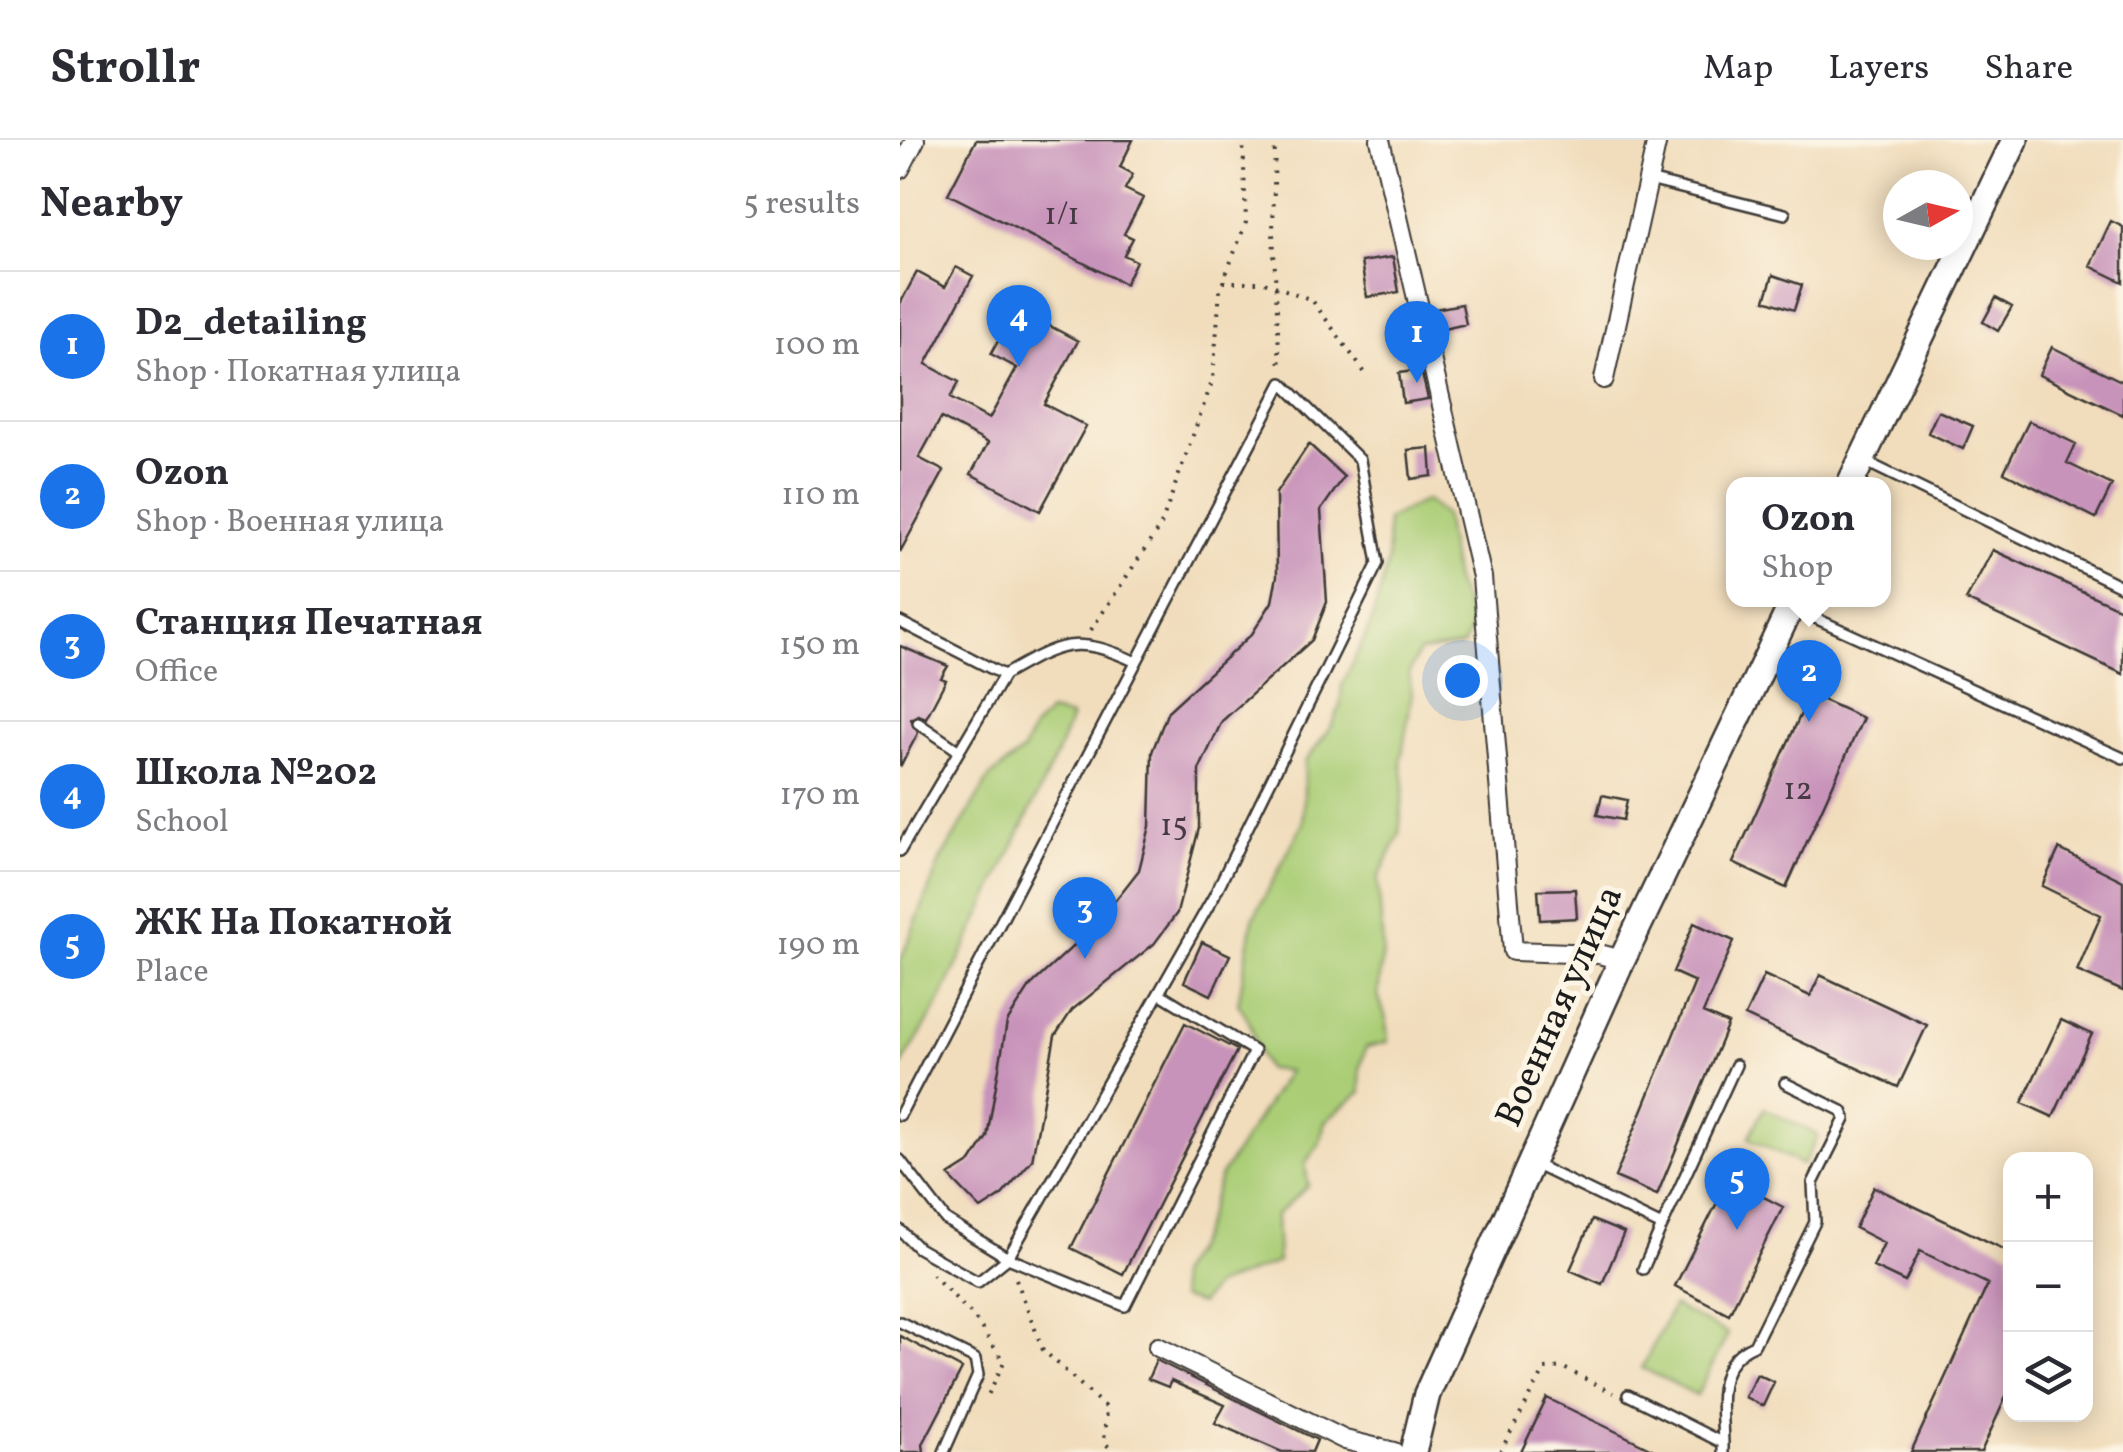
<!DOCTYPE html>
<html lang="en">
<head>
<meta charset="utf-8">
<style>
  body { margin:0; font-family:Vollkorn,serif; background:#f2f2f3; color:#2b2b33 }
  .controls { position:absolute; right:30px; bottom:30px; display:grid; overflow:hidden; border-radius:20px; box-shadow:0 5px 25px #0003 }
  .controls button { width:90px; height:90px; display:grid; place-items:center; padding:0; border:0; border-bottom:2px solid #e1e1e2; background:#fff; color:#2b2b33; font:50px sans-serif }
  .compass { position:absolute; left:983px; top:30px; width:90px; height:90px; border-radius:50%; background:#fff; box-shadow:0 5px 25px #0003; rotate:82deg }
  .you { position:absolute; left:562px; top:540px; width:35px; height:35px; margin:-25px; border:8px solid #fff; border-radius:50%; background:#1a73e8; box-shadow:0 0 0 15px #1a73e833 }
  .badge { display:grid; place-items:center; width:65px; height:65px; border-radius:50%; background:#1a73e8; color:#fff; font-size:32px; font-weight:700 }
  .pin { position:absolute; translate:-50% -82px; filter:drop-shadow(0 2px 5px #0008) }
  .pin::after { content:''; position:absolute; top:52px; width:35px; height:30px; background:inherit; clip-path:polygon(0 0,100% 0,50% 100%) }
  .popup { position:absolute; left:826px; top:337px; width:165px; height:130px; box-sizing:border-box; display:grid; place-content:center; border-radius:20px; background:#fff; filter:drop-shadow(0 2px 8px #0005); font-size:32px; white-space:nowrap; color:#7c7c81 }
  .popup b { font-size:38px; color:#2b2b33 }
  .popup::after { content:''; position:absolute; left:50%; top:100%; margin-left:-20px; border:20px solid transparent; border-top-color:#fff }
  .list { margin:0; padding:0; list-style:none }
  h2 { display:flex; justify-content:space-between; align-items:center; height:130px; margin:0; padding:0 40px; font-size:42px }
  h2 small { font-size:32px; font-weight:400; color:#7c7c81 }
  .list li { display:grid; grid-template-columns:65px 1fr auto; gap:30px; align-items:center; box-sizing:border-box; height:150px; padding:0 40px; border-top:2px solid #e1e1e2 }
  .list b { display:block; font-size:38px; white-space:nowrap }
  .list p { margin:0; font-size:32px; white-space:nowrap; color:#7c7c81 }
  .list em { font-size:32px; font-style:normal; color:#7c7c81 }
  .icon { flex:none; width:55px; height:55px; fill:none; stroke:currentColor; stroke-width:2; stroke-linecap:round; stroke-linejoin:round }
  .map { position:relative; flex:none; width:1223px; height:1312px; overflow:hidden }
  header { display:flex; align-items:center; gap:60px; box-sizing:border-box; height:140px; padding:0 50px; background:#fff; border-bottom:2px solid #e1e1e2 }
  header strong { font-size:48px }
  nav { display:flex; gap:55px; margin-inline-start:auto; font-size:35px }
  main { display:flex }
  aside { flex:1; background:#fff }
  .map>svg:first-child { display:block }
  .green { fill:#aacd76; stroke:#637449; stroke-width:2.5 }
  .building { fill:#c893ba }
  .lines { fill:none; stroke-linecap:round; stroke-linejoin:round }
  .lane-casing { stroke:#3c3934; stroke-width:14 }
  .street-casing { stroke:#3c3934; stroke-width:22 }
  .secondary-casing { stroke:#3c3934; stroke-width:30 }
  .path { stroke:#3c3934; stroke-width:4; stroke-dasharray:2.5 8; stroke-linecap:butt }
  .lane { stroke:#fff; stroke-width:9 }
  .street { stroke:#fff; stroke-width:18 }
  .secondary { stroke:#fff; stroke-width:25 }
  .labels { text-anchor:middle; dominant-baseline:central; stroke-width:10; stroke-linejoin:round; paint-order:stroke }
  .number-label { font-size:32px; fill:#473a44 }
  .street-label { font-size:38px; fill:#1c1c1c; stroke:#fcf5e5 }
</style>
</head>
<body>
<header>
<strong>Strollr</strong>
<nav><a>Map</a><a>Layers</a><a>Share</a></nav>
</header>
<main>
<aside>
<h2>Nearby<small>5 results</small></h2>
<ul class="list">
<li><span class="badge">1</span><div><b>D2_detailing</b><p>Shop · Покатная улица</p></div><em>100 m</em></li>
<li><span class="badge">2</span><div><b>Ozon</b><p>Shop · Военная улица</p></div><em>110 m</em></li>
<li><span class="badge">3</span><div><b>Станция Печатная</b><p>Office</p></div><em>150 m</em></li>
<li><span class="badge">4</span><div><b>Школа №202</b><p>School</p></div><em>170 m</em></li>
<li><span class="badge">5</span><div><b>ЖК На Покатной</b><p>Place</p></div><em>190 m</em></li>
</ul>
</aside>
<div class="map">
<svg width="1223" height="1312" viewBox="0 0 1223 1312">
  <rect width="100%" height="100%" fill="#fcf5e5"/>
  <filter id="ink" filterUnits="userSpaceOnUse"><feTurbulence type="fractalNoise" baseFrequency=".01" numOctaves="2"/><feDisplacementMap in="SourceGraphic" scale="20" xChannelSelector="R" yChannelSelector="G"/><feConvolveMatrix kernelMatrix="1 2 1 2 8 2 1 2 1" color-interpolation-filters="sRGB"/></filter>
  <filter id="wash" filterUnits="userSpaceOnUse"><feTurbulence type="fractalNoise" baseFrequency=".0048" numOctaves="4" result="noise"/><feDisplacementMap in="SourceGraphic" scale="40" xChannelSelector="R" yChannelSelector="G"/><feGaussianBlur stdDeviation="2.25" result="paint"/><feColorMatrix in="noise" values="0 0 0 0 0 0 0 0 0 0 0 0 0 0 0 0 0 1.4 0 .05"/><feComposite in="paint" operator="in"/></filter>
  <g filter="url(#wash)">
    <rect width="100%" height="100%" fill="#f1ddbc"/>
    <path class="green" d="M 526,360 L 544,375 L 555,441 L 573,484 L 563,506 L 519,512 L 509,532 L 512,554 L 501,621 L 504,644 L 499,695 L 478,739 L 483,809 L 478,855 L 486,879 L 488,902 L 466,907 L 460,929 L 461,952 L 425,982 L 419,1005 L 405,1023 L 408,1046 L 376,1075 L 378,1122 L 315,1146 L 300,1164 L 280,1158 L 277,1135 L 300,1099 L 320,1037 L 388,931 L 367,929 C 352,906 356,884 338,864 L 353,779 L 403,683 L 405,622 L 431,587 L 440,567 L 442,545 L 471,484 L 488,422 L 487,380 Z
      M 149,572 L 171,577 L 157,614 L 37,867 L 0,928 L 0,822 L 41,719 L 89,638 L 123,611 L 133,589 Z
      M 864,968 L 918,995 L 903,1025 L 849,998 Z
      M 773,1166 L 828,1194 L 797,1255 L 742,1228 Z"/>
    <g id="blocks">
      <path class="building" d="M 76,0 L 233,0 L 220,27 L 233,34 L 225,49 L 243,58 L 224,94 L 233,98 L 224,115 L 236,121 L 225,144 L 48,54 Z
        M 1211,81 L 1223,87 L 1223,142 L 1190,126 Z
        M 493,117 L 499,152 L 467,157 L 461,122 Z
        M 56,127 L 73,136 L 26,224 L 59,242 L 50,258 L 89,279 L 117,228 L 91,214 L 116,168 L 178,201 L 144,264 L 186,286 L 140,371 L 71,334 L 88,303 L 41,278 L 19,318 L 44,331 L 0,412 L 0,164 L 17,132 L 45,147 Z
        M 873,135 L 902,145 L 894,170 L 865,160 Z
        M 1096,158 L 1112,167 L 1098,191 L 1083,182 Z
        M 562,164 L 566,184 L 539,190 L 535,169 Z
        M 1152,207 L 1223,242 L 1223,275 L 1139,235 Z
        M 521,230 L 528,259 L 503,263 L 499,233 Z
        M 1038,271 L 1073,286 L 1063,309 L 1028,293 Z
        M 1129,281 L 1176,304 L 1167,323 L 1212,345 L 1196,378 L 1104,332 Z
        M 409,304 L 444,337 L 421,370 L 427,462 L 412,500 L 322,581 L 299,630 L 299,688 L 277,773 L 254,804 L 172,870 L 155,896 L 132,1020 L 101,1056 L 81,1069 L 49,1036 L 71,1022 L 87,997 L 107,882 L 131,845 L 196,785 L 239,730 L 250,686 L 252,612 L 268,571 L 352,494 L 372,462 L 377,436 L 376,353 Z
        M 530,308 L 532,336 L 511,339 L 508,310 Z
        M 1093,410 L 1223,470 L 1223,534 L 1066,460 Z
        M 0,506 L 48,526 L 41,538 L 46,540 L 26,578 L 18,575 L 11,579 L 18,593 L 0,627 Z
        M 910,554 L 963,578 L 886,748 L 833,723 Z
        M 702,655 L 727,660 L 723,680 L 697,675 Z
        M 1159,709 L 1223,741 L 1223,851 L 1177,831 L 1201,775 L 1142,746 Z
        M 675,749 L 677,778 L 640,780 L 638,750 Z
        M 794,783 L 834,801 L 803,873 L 828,884 L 757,1055 L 715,1037 L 795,842 L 773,832 Z
        M 302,802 L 330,815 L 311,855 L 284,842 Z
        M 864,835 L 910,856 L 920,835 L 1027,885 L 998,947 L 845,876 Z
        M 1161,880 L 1192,894 L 1153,977 L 1122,963 Z
        M 285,883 L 337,910 L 223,1134 L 171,1108 Z
        M 829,1039 L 883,1067 L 829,1174 L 775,1146 Z
        M 974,1047 L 1110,1112 L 1110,1248 L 1081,1312 L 1011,1312 L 1088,1144 L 1020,1111 L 1005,1142 L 973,1127 L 984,1103 L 955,1088 Z
        M 692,1080 L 724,1093 L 702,1144 L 670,1130 Z
        M 0,1196 L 62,1229 L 23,1304 L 24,1312 L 0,1312 Z
        M 256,1220 L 417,1300 L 412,1312 L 382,1312 L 315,1283 L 325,1265 L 271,1241 L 268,1247 L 248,1239 Z
        M 857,1234 L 874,1242 L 863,1266 L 845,1257 Z
        M 647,1258 L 758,1312 L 621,1312 Z"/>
    </g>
  </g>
  <g filter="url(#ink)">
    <use href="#blocks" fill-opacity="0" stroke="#3c3934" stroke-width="2.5"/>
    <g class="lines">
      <defs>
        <path id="lane" d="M 749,40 L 885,74
          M 964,321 L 1223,447
          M 893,468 L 1223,618
          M 0,482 L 104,535 L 0,711
          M 104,535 C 160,503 176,494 236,522
          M 18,583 L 59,611
          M 0,975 L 382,243 L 460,320 L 478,423 L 314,756 L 108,1118 L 78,1142 L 18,1108 L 0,1090
          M 0,1020 L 46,1080 L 108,1118 L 225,1166 L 354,911 L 259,853
          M 634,1024 L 762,1086 L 743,1129
          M 762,1086 L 836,925
          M 0,1182 L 75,1219 L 78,1235 L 44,1312
          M 728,1255 L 823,1303
          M 823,1312 C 824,1272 809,1224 854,1205 L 915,1082 L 913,1043 L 945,979 L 942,971 L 885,943"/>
        <path id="street" d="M 480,0 L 582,437 L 613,811 L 699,814 L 722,820
          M 0,29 L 15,0
          M 704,239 L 757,0
          M 258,1207 L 445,1300 L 494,1312"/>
        <path id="secondary" d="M 950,344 L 1115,0
          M 513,1312 L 527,1254 L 722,820 L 894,460"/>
      </defs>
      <use href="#lane" class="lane-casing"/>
      <use href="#street" class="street-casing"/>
      <use href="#secondary" class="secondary-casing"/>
      <path class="path" d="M 375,0 L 373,93 L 380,230
        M 323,142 L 364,142 L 412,160 L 468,237
        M 191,490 L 261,385 L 313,239 L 320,150 L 346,82 L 343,0
        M 32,1134 L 74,1177 L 104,1222 L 88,1255
        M 116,1139 L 143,1210 L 206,1268 L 204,1302 L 214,1312
        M 600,1312 L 645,1229 L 662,1227 L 713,1253"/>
      <use href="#lane" class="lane"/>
      <use href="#street" class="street"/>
      <use href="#secondary" class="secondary"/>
    </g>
  </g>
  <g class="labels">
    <g class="number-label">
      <text x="162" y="76">1/1</text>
      <text x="898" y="651">12</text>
      <text x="274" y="687">15</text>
    </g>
    <g class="street-label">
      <text transform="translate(661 867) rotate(-66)">Военная улица</text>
    </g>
  </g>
</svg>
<div class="controls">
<button>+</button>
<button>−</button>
<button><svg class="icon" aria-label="layers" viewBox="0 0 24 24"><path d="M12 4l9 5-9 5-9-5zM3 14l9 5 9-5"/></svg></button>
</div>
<svg class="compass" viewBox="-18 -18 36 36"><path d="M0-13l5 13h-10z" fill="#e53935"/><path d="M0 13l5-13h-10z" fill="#7c7c81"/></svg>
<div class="you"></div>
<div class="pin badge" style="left:517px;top:243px">1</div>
<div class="pin badge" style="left:909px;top:582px">2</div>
<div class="popup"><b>Ozon</b>Shop</div>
<div class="pin badge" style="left:185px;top:819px">3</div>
<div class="pin badge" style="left:119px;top:227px">4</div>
<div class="pin badge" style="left:837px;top:1090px">5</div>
</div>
</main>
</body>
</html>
